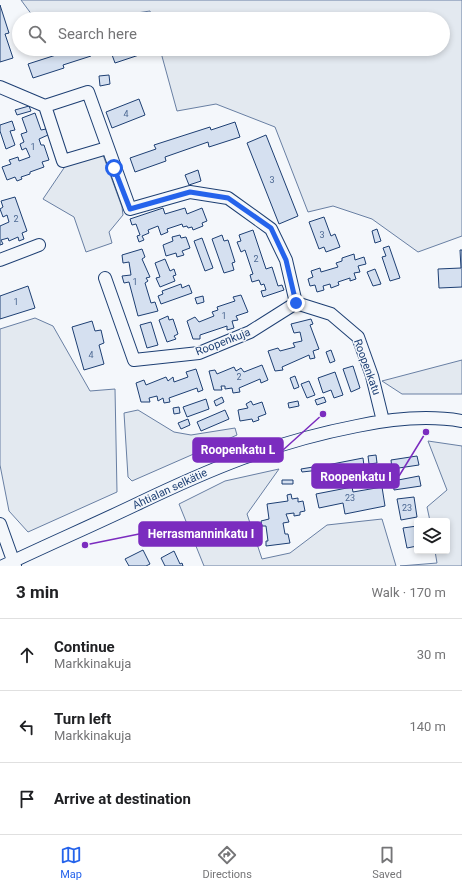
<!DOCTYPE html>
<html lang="en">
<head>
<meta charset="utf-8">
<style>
  body { margin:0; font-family:Roboto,sans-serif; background:#f6f6f6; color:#202124 }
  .controls { position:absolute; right:12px; bottom:12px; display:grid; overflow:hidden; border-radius:4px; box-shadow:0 2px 6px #0003 }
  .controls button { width:36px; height:36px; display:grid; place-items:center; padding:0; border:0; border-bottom:1px solid #e0e0e0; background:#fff; color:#202124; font:20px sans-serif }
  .stop { position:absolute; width:12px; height:12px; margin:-9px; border:3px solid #2563eb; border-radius:50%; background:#fff }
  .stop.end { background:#2563eb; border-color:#fff; box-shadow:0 1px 4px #0008 }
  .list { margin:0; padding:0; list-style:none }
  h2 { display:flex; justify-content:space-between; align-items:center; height:52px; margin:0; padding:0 16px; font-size:17px }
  h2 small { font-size:13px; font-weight:400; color:#757577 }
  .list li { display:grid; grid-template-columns:26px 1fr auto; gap:12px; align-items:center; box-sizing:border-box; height:72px; padding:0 16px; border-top:1px solid #e0e0e0 }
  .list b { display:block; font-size:15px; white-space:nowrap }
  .list p { margin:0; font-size:13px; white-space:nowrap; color:#757577 }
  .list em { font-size:13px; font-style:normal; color:#757577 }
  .icon { flex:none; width:22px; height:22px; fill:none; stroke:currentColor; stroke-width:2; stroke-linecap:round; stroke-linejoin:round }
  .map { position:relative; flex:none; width:462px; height:566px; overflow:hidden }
  .search { position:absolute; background:#fff; box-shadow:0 2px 6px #0003; left:12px; right:12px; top:12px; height:44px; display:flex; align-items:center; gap:10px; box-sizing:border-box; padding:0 14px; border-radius:22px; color:#757577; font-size:15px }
  .sheet { height:268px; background:#fff }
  nav { display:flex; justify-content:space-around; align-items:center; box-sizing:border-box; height:56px; border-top:1px solid #e0e0e0; background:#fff; font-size:11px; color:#757577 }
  nav a { display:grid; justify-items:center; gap:2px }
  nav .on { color:#2563eb }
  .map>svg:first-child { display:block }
  .green { fill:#e3e9f0; stroke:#687fa3 }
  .building { fill:#d5e0f0; stroke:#1d3f73 }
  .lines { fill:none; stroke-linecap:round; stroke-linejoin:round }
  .minor-casing { stroke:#1d3f73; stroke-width:14 }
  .minor { stroke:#f4f7fb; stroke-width:12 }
  .route { stroke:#2563eb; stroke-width:5 }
  .labels { text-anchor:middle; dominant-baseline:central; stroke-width:3; stroke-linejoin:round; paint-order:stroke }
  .number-label { font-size:9px; fill:#4b6792 }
  .street-label { font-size:11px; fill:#1d3f73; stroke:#f4f7fb }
  .leader { fill:none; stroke:#7b2cbf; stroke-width:1.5 }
  .callout-dot { fill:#7b2cbf; stroke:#f4f7fb; stroke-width:1.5 }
  .callout { fill:#7b2cbf; stroke:#7b2cbf; stroke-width:1.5 }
  .callout-label { font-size:12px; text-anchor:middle; font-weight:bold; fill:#fff }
</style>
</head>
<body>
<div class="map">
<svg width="462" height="566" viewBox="0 0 462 566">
  <rect width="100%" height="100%" fill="#f4f7fb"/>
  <path class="green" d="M 21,0 L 462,0 L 462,236 L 418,252 L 372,219 L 333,206 L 308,212 L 275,127 L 216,104 L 177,111 L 160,49 L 443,49 L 443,19 L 152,19 L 150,11 L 97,19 L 35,19 Z
    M 103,155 L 122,207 L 123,215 L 109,232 L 112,243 L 86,252 L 74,217 L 43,199 L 66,165 Z
    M 35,318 L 53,326 L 90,391 L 115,389 L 117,492 L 28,532 L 9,511 L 0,465 L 0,329 Z
    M 462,360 L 462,394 L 402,394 L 382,381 Z
    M 138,410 L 174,432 L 191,435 L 235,428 L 237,435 L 132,481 L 128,477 L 124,413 Z
    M 428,441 L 462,446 L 462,566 L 400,566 L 437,563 L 435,551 L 447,551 L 447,521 L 430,521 L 427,507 L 447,490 Z
    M 279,469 L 247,514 L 262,559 L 290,553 L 327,525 L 382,519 L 396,566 L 204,566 L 179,504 L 225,481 Z"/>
  <path class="building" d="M 0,5 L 9,33 L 5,34 L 13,58 L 0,62 Z
    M 60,49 L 95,49 L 89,51 L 91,56 L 63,65 L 64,68 L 33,78 L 28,64 L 56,55 L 55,51 Z
    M 120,49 L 153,49 L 154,50 L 115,63 L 111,52 Z
    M 109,75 L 110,84 L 100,86 L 99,76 Z
    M 139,99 L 145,115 L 112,128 L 106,112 Z
    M 29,106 L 31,111 L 17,115 L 15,110 Z
    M 35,113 L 41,130 L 46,129 L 48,135 L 39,139 L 41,145 L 44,145 L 49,160 L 42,162 L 44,167 L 30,172 L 30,174 L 21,177 L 22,179 L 17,181 L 15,177 L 7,180 L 2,167 L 11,164 L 9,160 L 18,157 L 19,161 L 30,157 L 26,148 L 22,150 L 20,144 L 24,142 L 21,134 L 27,132 L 22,118 Z
    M 12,121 L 15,130 L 10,131 L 15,145 L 6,149 L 0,131 L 0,125 Z
    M 235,122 L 240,137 L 209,147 L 208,142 L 165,157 L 166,161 L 135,172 L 130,158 L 156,149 L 154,145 L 210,127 L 211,130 Z
    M 266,135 L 298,216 L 279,224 L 247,143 Z
    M 198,170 L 201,181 L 189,185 L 185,175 Z
    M 15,197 L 27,231 L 22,233 L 24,239 L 19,241 L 18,237 L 9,241 L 8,238 L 1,240 L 3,244 L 0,245 L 0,226 L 9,222 L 7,215 L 3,217 L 0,209 L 3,207 L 1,201 Z
    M 163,208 L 165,214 L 185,208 L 187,214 L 202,208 L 207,221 L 202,223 L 203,226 L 193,230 L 192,227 L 188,228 L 187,226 L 183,227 L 182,224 L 167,229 L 168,232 L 161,235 L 158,226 L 148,230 L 149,233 L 142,236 L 144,240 L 139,242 L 137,236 L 140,235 L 136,224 L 132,225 L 130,219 Z
    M 324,217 L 331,236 L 335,234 L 340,247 L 326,252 L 324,247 L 319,249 L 309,222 Z
    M 377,229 L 381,241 L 375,243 L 372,231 Z
    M 253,230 L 266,269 L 272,267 L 278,286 L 282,285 L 284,290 L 263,297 L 261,291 L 266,290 L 264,284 L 261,285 L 259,280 L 252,282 L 250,275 L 253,274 L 245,250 L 241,252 L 237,242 L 241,241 L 239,235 Z
    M 180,235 L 181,238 L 186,237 L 190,248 L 182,251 L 184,255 L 177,257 L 176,253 L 166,256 L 163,245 L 173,241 L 172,237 Z
    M 222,235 L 224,241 L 228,240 L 235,262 L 232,263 L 234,270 L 224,273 L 212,239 Z
    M 202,238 L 213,268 L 205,271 L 194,241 Z
    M 389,246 L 400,278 L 390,281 L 382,257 L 386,256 L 383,248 Z
    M 142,249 L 145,257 L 142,259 L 150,277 L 146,278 L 148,281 L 145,283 L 151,303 L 155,302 L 158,311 L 138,316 L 129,282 L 124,283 L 122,276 L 131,275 L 129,262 L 123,263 L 122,255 Z
    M 460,250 L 462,250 L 462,287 L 439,288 L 438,269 L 461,268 Z
    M 354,254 L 355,260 L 364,257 L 366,264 L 358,266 L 360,272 L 354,273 L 356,279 L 350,281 L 350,278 L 338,282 L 339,285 L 331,288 L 330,284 L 323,286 L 324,290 L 317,292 L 315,285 L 310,286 L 308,279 L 313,277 L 311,271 L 320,268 L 321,272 L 338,267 L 336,263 L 342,261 L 342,258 Z
    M 165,259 L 170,271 L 174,269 L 176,275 L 173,276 L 175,281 L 160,287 L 156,278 L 160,277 L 155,263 Z
    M 375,269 L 381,284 L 373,286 L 367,272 Z
    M 181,284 L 182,288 L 189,285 L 192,293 L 161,304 L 158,296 L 163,294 L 162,291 Z
    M 28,286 L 35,308 L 0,319 L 0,296 Z
    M 241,295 L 248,312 L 236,316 L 238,320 L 232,321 L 234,328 L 227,330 L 227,326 L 200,335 L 200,339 L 193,339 L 187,321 L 195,317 L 199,322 L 214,316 L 212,312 L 218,310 L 217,307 L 235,301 L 233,297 Z
    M 203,296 L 204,302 L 197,304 L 195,298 Z
    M 168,316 L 169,320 L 173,319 L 178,334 L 174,336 L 176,339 L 167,342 L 159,320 Z
    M 311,319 L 313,324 L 310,325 L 319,349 L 313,351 L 315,358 L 310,359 L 309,355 L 282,367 L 283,370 L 275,371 L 268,351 L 278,348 L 280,351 L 295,347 L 293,343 L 302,341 L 300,332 L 294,333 L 291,324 Z
    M 92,321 L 95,331 L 101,330 L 104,343 L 99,345 L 104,364 L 84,370 L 72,327 Z
    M 151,322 L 158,345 L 147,348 L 140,325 Z
    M 331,350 L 335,361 L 330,363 L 326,352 Z
    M 262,365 L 268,380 L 261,383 L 260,379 L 239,388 L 240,392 L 233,393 L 232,388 L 225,389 L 225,386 L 221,386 L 222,390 L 214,390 L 209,371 L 215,370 L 217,374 L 234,367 L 236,371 L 241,368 L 244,372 Z
    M 353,366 L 360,388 L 351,392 L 343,369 Z
    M 196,369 L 203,390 L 198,392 L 197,388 L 169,398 L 170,402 L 164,403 L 163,398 L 158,401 L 157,396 L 149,398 L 150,402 L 141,402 L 136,383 L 144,380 L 146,385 L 166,377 L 168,381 L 173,377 L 174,382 L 188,377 L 186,372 Z
    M 335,372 L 343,395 L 334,398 L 331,390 L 323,393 L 318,378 Z
    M 295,376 L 299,387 L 294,389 L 290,378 Z
    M 309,381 L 315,395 L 307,398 L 301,384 Z
    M 222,397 L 224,402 L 216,406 L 214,401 Z
    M 324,397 L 326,402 L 317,405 L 315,400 Z
    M 206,399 L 209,409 L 187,417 L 183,407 Z
    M 251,401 L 253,405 L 262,402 L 266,414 L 258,417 L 259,420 L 253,422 L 252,419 L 240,421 L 238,410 L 248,408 L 246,404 Z
    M 298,401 L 299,406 L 289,408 L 288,403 Z
    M 179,407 L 180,413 L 174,414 L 173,408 Z
    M 225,410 L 229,419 L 201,431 L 197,422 Z
    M 188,419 L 190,425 L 181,429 L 178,423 Z
    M 376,455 L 377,463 L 369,464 L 368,456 Z
    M 417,456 L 419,465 L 392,469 L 391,460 Z
    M 363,458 L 364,466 L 324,474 L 322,466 Z
    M 319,466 L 320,470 L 302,472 L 301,469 Z
    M 419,476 L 421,486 L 394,490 L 393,481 Z
    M 282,480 L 293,480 L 293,484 L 282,484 Z
    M 352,487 L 353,492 L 382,487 L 385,506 L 345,514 L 343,503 L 319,508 L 316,494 Z
    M 291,494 L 292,499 L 298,498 L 298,502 L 303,501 L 305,511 L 300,512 L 300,515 L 294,516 L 294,513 L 286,514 L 289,522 L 283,523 L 285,534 L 288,534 L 290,543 L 266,546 L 266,541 L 268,541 L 266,526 L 262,526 L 261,521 L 269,519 L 267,504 L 288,501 L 287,495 Z
    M 414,497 L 417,517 L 401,520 L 397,499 Z
    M 417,526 L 417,546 L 407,548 L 403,528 Z
    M 143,550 L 150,564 L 146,566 L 129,566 L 125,559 Z
    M 174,551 L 180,564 L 182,563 L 183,566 L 165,566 L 161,558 Z"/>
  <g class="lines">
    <defs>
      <path id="minor" d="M 0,87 L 45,106 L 63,161 L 107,148
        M 45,106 L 88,92 L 130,209 L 190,192 L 228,198 L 271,229 L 286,260 L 296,303
        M 0,260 L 39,245
        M 105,278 L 134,360 L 199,353 L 250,332 L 296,303
        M 296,303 L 331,314 L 358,337 L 372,376 L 383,421
        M 0,524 L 15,566
        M 3,566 C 47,545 91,526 135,505 C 210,469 274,442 357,426 C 390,419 428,415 462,421"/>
    </defs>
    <use href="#minor" class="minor-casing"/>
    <use href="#minor" class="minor"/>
  </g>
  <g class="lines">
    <path class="route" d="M 114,168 L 130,209 L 190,192 L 228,198 L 271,228 L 286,260 L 296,303"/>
  </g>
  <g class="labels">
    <g class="number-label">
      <text x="126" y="114">4</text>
      <text x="33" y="147">1</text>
      <text x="272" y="180">3</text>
      <text x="16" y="219">2</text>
      <text x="322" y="235">3</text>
      <text x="256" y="259">2</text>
      <text x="135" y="282">1</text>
      <text x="16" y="302">1</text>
      <text x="224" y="316">1</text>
      <text x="91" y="355">4</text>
      <text x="239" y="377">2</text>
      <text x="350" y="498">23</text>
      <text x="407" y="508">23</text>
    </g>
    <g class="street-label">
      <text transform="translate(223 342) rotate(-21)">Roopenkuja</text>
      <text transform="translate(367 367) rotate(70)">Roopenkatu</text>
      <text transform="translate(170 489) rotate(-25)">Ahtialan selkätie</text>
    </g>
  </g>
  <path class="leader" d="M323 414L283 450M426 432L399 476M85 545L139 534"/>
  <g class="callout-dot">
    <circle cx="323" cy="414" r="4"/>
    <circle cx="426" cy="432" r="4"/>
    <circle cx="85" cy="545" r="4"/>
  </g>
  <g class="callout">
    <rect x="193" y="438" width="90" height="24" rx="4"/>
    <rect x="312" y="464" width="87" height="24" rx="4"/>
    <rect x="139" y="522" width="123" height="24" rx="4"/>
  </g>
  <g class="callout-label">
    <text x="238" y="454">Roopenkatu L</text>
    <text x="356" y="481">Roopenkatu I</text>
    <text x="201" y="538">Herrasmanninkatu I</text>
  </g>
</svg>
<div class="controls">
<button><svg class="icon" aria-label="layers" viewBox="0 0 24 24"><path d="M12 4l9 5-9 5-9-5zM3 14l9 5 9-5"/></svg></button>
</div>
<div class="stop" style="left:114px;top:168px"></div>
<div class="stop end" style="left:296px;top:303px"></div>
<div class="search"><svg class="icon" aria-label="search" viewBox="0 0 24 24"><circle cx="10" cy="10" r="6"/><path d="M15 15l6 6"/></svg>Search here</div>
</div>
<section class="sheet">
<h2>3 min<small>Walk · 170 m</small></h2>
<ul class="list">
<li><svg class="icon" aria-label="ahead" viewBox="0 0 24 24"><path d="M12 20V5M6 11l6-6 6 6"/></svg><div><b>Continue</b><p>Markkinakuja</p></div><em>30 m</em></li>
<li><svg class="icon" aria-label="left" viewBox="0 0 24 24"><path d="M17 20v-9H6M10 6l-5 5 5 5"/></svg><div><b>Turn left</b><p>Markkinakuja</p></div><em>140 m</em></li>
<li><svg class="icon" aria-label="arrive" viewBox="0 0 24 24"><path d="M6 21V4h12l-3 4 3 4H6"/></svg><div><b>Arrive at destination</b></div></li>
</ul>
</section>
<nav>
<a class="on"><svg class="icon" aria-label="map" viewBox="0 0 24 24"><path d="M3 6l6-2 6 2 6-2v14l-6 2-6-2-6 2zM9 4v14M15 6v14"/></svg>Map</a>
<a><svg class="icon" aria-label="directions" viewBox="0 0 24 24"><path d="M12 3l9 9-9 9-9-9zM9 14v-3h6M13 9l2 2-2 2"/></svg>Directions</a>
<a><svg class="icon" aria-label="saved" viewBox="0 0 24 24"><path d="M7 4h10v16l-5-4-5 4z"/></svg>Saved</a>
</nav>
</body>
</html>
